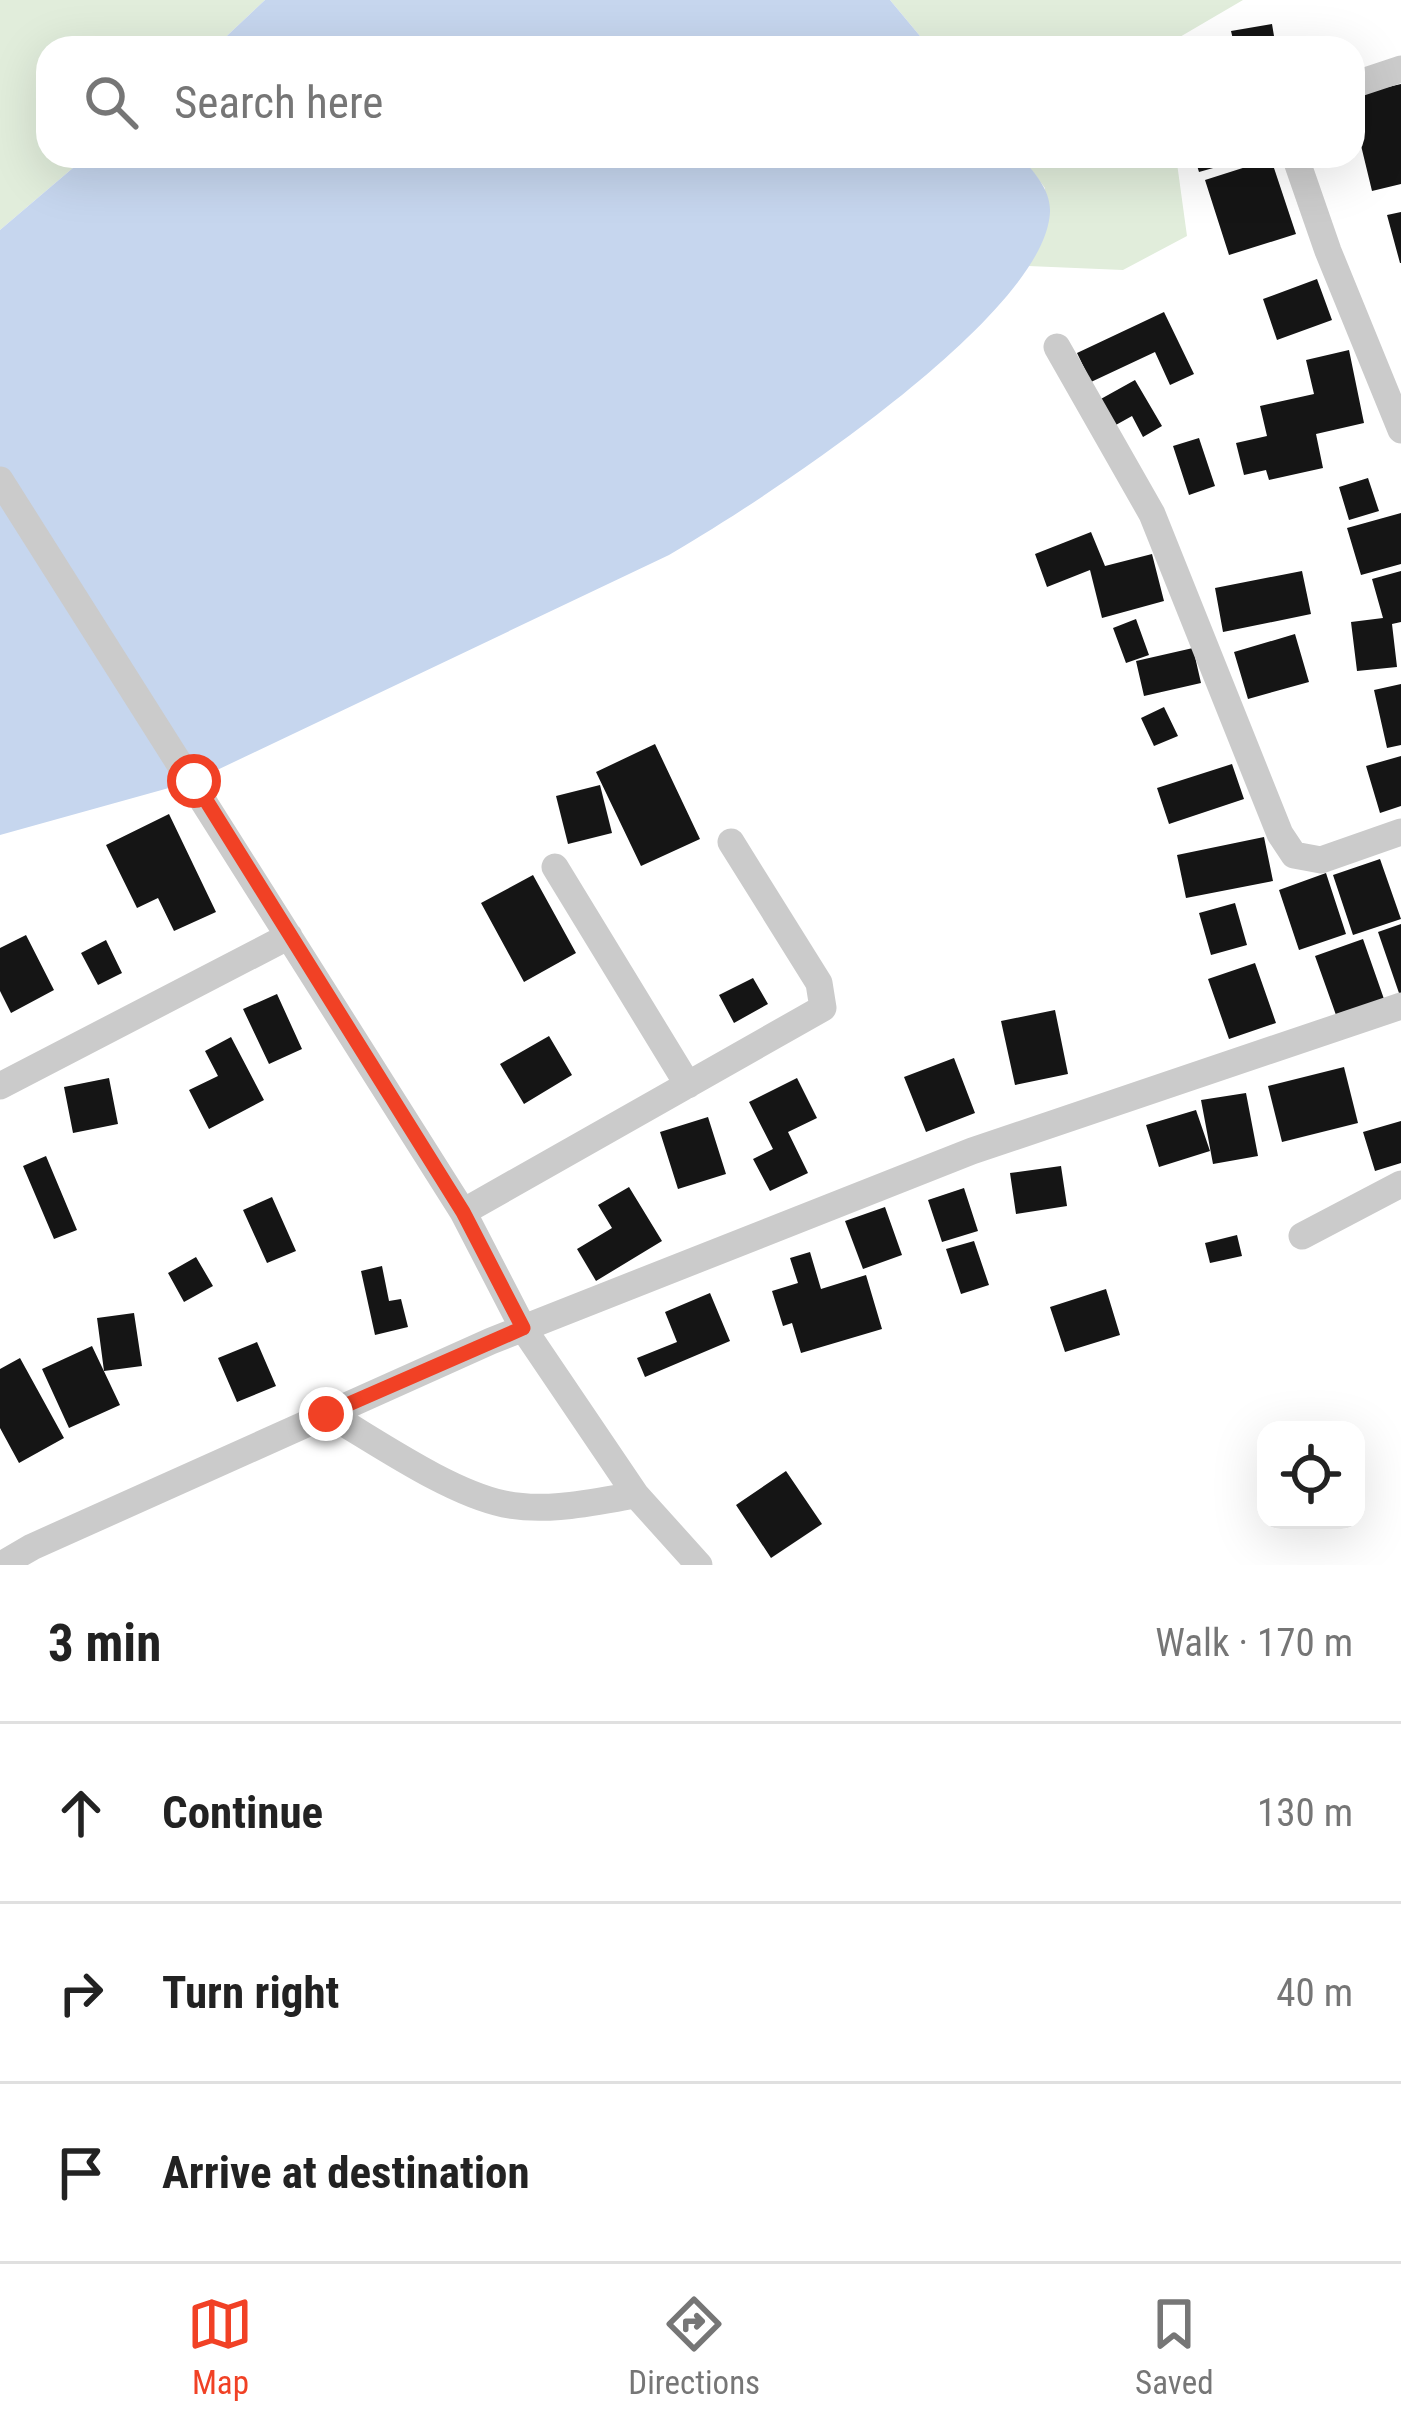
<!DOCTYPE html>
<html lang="en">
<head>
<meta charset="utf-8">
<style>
  body { margin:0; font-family:"Roboto Condensed",sans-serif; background:#f6f6f6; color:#222 }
  .controls { position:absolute; right:36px; bottom:36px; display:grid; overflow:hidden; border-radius:24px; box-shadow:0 12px 48px #0002 }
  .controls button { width:108px; height:108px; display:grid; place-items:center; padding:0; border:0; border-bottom:3px solid #e0e0e0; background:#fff; color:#222; font:60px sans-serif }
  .stop { position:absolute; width:36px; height:36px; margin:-27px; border:9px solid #f14125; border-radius:50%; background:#fff }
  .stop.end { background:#f14125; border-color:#fff; box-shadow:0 3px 12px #0008 }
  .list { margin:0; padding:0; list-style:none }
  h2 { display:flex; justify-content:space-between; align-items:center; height:156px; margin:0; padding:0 48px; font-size:51px }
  h2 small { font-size:39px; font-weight:400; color:#767676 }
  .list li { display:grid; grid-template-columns:78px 1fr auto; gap:36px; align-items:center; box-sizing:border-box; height:180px; padding:0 48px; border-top:3px solid #e0e0e0 }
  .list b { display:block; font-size:45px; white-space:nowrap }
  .list em { font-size:39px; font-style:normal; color:#767676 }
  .icon { flex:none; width:66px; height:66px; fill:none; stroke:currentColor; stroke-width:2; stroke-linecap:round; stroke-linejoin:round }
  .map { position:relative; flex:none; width:1401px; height:1565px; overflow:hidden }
  .search { position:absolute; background:#fff; box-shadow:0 12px 48px #0002; left:36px; right:36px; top:36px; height:132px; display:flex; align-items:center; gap:30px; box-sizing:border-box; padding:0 42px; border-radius:36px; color:#767676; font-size:45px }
  .sheet { height:696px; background:#fff }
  nav { display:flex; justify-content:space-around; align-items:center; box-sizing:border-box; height:168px; border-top:3px solid #e0e0e0; background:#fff; font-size:33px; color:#767676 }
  nav a { display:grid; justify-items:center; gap:6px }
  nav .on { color:#f14125 }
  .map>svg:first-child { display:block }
  .green { fill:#e1eddb }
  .water { fill:#c6d6ee }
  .building { fill:#151515 }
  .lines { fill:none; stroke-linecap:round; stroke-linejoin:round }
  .street { stroke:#cbcbcb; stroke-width:27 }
  .route { stroke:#f14125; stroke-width:15 }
</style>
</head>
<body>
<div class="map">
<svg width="1401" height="1565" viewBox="0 0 1401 1565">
  <rect width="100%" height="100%" fill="#fff"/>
  <path class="green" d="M 0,0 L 265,0 L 214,48 L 48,48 L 48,156 L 87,156 L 0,230 Z
    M 890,0 L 1243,0 L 1161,48 L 930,48 Z
    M 1021,156 L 1176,156 L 1187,236 L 1123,270 L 1028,266 L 1042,242 L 1045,188 Z"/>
  <path class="water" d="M 265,0 L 890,0 L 930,48 L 214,48 Z
    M 87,156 L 1021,156 C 1034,173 1051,190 1050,212 C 1045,318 757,504 669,555 L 194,781 L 0,835 L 0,230 Z"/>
  <path class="building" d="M 1272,24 L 1275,42 L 1256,48 L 1235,48 L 1231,31 Z
    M 1401,84 L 1401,184 L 1372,191 L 1358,133 L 1353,135 L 1353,95 Z
    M 1194,156 L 1252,156 L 1252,157 L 1199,172 Z
    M 1271,159 L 1296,234 L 1229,255 L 1205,180 Z
    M 1401,212 L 1401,263 L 1400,263 L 1387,215 Z
    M 1317,279 L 1332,320 L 1277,340 L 1263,299 Z
    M 1164,312 L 1194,374 L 1170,385 L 1155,352 L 1091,382 L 1077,353 Z
    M 1349,350 L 1364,423 L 1316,434 L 1323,468 L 1269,480 L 1266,470 L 1244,475 L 1236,443 L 1267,436 L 1260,406 L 1314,394 L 1306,360 Z
    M 1135,380 L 1162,426 L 1143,437 L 1132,416 L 1114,426 L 1099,400 Z
    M 1199,438 L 1215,486 L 1189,495 L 1173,446 Z
    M 1368,478 L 1379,511 L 1349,520 L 1339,487 Z
    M 1401,513 L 1401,564 L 1361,575 L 1347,528 Z
    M 1091,532 L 1105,566 L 1152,554 L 1164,601 L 1102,618 L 1090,570 L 1047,587 L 1035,554 Z
    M 1302,571 L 1311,614 L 1223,632 L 1215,588 Z
    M 1401,571 L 1401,622 L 1392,624 L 1397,667 L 1357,671 L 1351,622 L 1383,618 L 1372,579 Z
    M 1136,619 L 1149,655 L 1126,663 L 1113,628 Z
    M 1295,634 L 1309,682 L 1248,699 L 1234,652 Z
    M 1193,648 L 1201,683 L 1144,696 L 1136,661 Z
    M 1401,684 L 1401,745 L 1387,748 L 1374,690 Z
    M 1164,707 L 1178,736 L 1154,746 L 1141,718 Z
    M 655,744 L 700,839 L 641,866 L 596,772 Z
    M 1401,756 L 1401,806 L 1380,813 L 1366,766 Z
    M 1232,764 L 1244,799 L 1169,824 L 1157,788 Z
    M 600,785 L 612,833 L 568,844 L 556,796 Z
    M 169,814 L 216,912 L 174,931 L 158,898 L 137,908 L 106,845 Z
    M 1264,837 L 1273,881 L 1186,898 L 1177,855 Z
    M 1380,859 L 1401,919 L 1353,935 L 1333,875 Z
    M 1326,873 L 1346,934 L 1299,950 L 1279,890 Z
    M 533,875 L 576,953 L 524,982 L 481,903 Z
    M 1235,903 L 1247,945 L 1211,955 L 1199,913 Z
    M 1401,924 L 1401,996 L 1400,996 L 1378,932 Z
    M 26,935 L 54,990 L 11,1013 L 0,991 L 0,948 Z
    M 1363,939 L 1384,999 L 1336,1015 L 1315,956 Z
    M 106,940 L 122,973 L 98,985 L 81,953 Z
    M 1255,963 L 1276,1023 L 1229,1039 L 1208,979 Z
    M 753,978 L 768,1004 L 734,1023 L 719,995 Z
    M 277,994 L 302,1049 L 269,1064 L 243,1009 Z
    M 1055,1010 L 1068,1074 L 1015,1085 L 1001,1021 Z
    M 549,1036 L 572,1075 L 524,1104 L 500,1064 Z
    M 231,1037 L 264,1100 L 209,1129 L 189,1090 L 218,1076 L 205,1051 Z
    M 954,1058 L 975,1113 L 926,1132 L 904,1077 Z
    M 1344,1067 L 1358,1123 L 1282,1142 L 1268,1086 Z
    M 109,1078 L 118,1124 L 73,1133 L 64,1087 Z
    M 797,1078 L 817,1118 L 788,1132 L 808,1173 L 770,1191 L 753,1159 L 773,1149 L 749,1102 Z
    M 1246,1093 L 1258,1156 L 1213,1164 L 1201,1100 Z
    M 1196,1110 L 1210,1151 L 1159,1167 L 1146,1125 Z
    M 708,1117 L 726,1174 L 678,1189 L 660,1132 Z
    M 1401,1121 L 1401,1163 L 1375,1171 L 1363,1132 Z
    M 46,1156 L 77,1230 L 54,1239 L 23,1166 Z
    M 1061,1166 L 1067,1206 L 1016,1214 L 1010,1173 Z
    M 629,1187 L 662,1241 L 596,1281 L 577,1249 L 612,1228 L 598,1205 Z
    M 964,1188 L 978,1231 L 942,1242 L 928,1200 Z
    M 272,1197 L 296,1251 L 267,1263 L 243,1210 Z
    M 885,1207 L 902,1255 L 863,1269 L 845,1221 Z
    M 1237,1235 L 1242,1256 L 1210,1263 L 1205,1243 Z
    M 974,1241 L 989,1285 L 961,1294 L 946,1249 Z
    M 810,1252 L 821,1289 L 866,1275 L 882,1329 L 801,1353 L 792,1323 L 783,1326 L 772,1291 L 798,1283 L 790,1258 Z
    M 196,1257 L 213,1286 L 184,1302 L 168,1273 Z
    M 382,1266 L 389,1301 L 401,1299 L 408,1327 L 375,1335 L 361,1271 Z
    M 1106,1289 L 1120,1335 L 1065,1352 L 1050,1307 Z
    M 710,1293 L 730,1341 L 645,1377 L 637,1358 L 677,1342 L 665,1312 Z
    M 134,1313 L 142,1366 L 104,1371 L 97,1318 Z
    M 257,1342 L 276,1386 L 237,1402 L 218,1358 Z
    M 92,1346 L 120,1405 L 69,1428 L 42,1369 Z
    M 20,1358 L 64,1438 L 19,1463 L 0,1428 L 0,1369 Z
    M 786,1471 L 822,1524 L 771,1558 L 736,1505 Z"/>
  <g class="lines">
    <path class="street" d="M 1353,85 L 1401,69
      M 1295,156 L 1328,251 L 1401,430
      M 1057,347 L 1152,514 L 1280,834 L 1294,855 L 1321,860 L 1401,832
      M 0,480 L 463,1212 L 523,1328 L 636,1495 L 699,1565
      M 555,867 L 688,1085
      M 0,1086 L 289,936
      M 463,1212 L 823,1008 L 819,983 L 731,842
      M 1302,1236 L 1401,1184
      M 327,1413 C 377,1442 448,1492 504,1504 C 547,1513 593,1502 636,1495
      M 1,1565 L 32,1547 L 491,1341 L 972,1151 L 1401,1006"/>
  </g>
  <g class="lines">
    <path class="route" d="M 194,781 L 463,1212 L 523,1328 L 326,1414"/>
  </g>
</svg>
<div class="controls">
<button><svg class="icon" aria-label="locate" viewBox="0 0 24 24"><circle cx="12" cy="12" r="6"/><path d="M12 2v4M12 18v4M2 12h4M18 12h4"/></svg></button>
</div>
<div class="stop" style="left:194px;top:781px"></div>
<div class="stop end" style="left:326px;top:1414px"></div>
<div class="search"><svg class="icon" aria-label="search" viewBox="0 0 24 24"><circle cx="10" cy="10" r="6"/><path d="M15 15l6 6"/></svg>Search here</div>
</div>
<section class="sheet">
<h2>3 min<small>Walk · 170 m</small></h2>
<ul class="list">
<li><svg class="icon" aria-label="ahead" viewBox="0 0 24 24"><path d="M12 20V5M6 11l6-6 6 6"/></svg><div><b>Continue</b></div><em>130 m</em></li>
<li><svg class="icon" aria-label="right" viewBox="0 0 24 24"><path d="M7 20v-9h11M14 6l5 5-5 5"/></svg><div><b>Turn right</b></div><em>40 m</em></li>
<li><svg class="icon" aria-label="arrive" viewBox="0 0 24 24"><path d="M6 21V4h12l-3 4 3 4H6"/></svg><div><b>Arrive at destination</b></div></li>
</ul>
</section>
<nav>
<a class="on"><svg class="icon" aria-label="map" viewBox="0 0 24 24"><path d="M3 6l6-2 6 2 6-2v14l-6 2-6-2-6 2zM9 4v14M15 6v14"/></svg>Map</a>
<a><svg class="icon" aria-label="directions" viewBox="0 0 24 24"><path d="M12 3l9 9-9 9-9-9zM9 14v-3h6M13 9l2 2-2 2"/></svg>Directions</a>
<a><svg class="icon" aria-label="saved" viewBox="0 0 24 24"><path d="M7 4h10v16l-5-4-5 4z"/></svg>Saved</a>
</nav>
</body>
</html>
